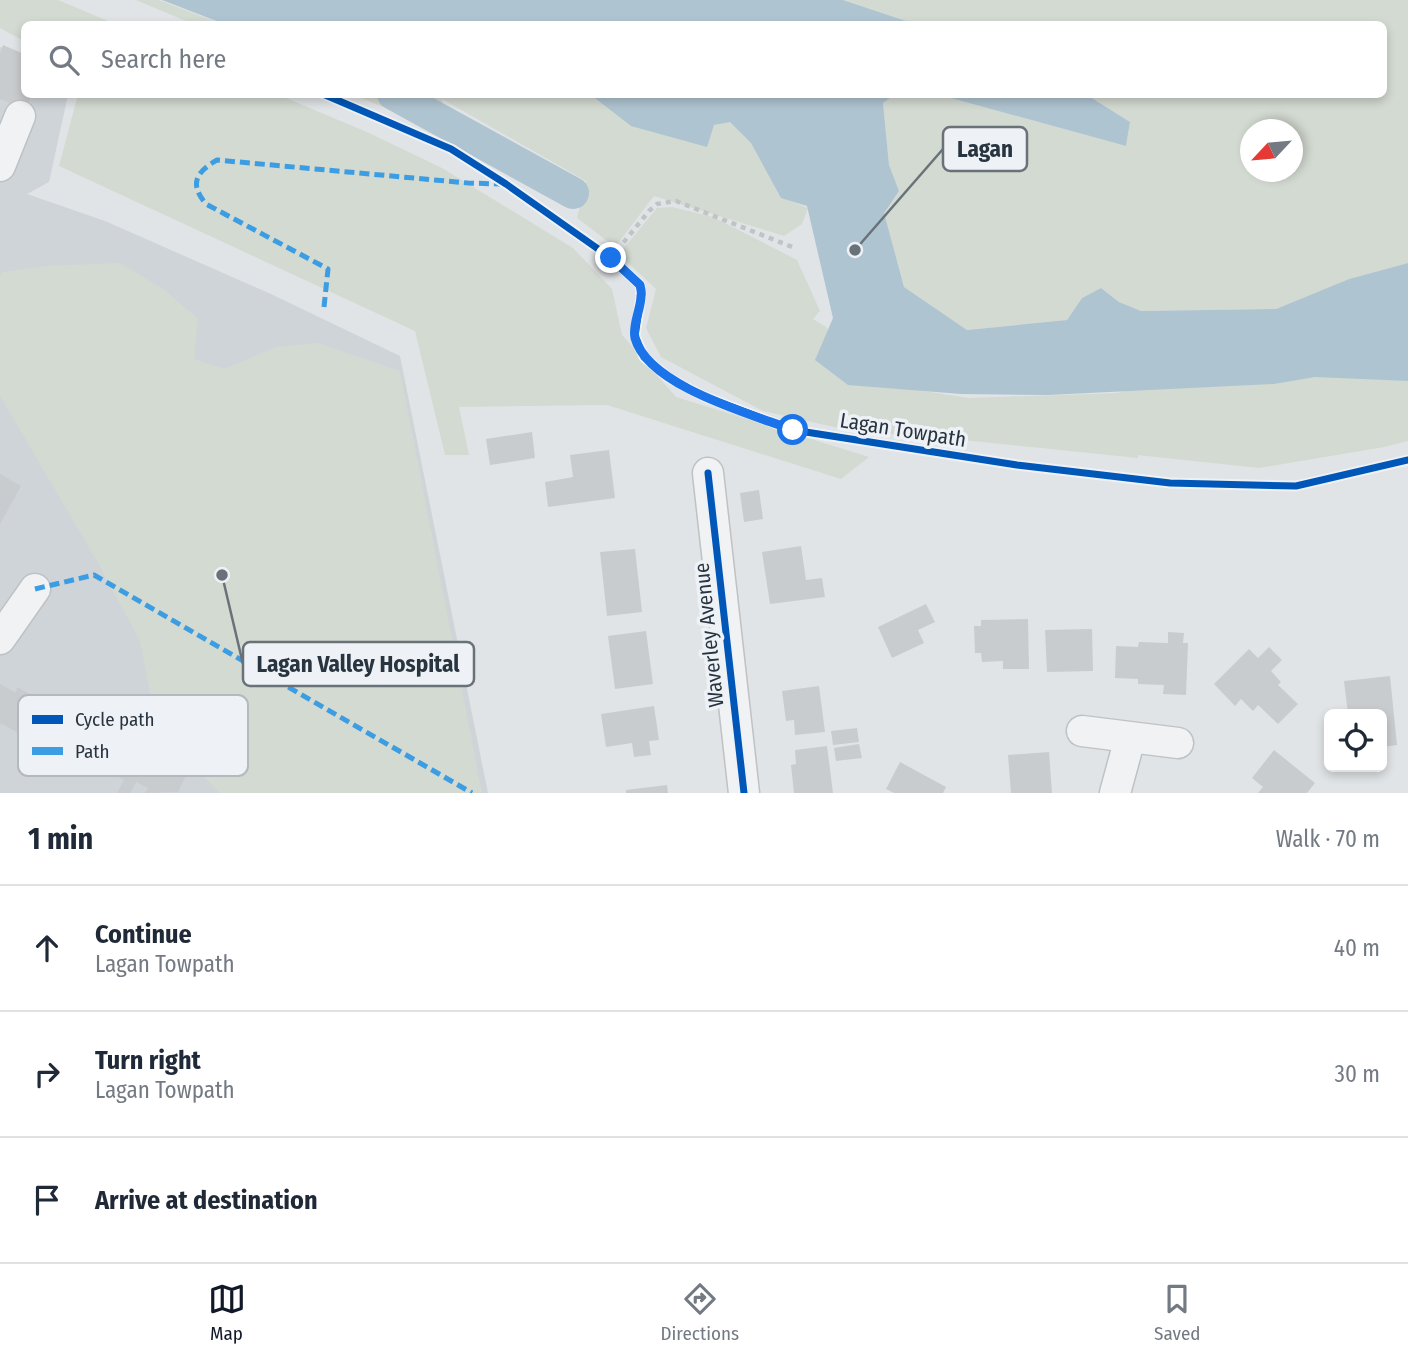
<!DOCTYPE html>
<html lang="en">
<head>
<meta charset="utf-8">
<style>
  body { margin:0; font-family:"Fira Sans Condensed",sans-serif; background:#f2f2f3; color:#1f2937 }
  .controls { position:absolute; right:21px; bottom:21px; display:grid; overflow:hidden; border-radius:10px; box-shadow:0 4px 10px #0003 }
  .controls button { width:63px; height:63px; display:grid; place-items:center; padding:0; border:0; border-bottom:2px solid #e0e1e3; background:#fff; color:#1f2937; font:35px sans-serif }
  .compass { position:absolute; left:1240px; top:119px; width:63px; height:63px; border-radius:50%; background:#fff; box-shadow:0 4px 10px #0003; rotate:244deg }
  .stop { position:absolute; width:21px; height:21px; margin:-16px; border:5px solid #1a73e8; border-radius:50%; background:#fff }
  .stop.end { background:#1a73e8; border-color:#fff; box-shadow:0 2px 7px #0008 }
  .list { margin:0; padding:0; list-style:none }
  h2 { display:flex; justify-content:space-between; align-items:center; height:91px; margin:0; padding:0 28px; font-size:30px }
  h2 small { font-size:23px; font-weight:400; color:#747a83 }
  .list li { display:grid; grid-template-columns:46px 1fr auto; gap:21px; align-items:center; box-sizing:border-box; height:126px; padding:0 28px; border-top:2px solid #e0e1e3 }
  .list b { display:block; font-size:26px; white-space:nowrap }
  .list p { margin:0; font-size:23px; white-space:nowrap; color:#747a83 }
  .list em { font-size:23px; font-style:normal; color:#747a83 }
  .icon { flex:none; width:38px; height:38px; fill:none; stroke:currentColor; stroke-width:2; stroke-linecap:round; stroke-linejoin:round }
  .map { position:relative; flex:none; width:1408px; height:793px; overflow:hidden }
  .search { position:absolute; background:#fff; box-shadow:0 4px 10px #0003; left:21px; right:21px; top:21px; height:77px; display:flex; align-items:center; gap:18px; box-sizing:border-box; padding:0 24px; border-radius:10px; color:#747a83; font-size:26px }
  .sheet { height:469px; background:#fff }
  nav { display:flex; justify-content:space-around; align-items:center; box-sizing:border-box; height:98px; border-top:2px solid #e0e1e3; background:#fff; font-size:19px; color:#747a83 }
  nav a { display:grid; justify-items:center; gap:4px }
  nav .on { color:#111827 }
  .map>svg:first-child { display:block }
  .built { fill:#cfd4d9 }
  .green { fill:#d3dad1; fill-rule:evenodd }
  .water { fill:#afc4d1 }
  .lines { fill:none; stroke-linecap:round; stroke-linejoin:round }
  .canal { stroke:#afc4d1; stroke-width:32 }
  .building { fill:#c9ccce }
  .minor-casing { stroke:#bfc2c4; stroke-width:33 }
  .path { stroke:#c0c4c6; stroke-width:4.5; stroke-dasharray:5 5; stroke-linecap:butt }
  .minor { stroke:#f0f2f3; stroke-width:30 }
  .quiet { stroke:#3d9de3; stroke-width:5; stroke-dasharray:10 5; stroke-linecap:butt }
  .cycleway-casing { stroke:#eef2f6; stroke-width:11 }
  .cycleway { stroke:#0057b8; stroke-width:7 }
  .route { stroke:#1a73e8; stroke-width:9 }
  .labels { text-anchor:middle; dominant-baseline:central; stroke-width:7; stroke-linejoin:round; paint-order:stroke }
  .street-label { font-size:21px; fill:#28343f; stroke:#eef2f6 }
  .key { fill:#eef2f6; stroke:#b3b9bf; stroke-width:2 }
  .key-label { font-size:19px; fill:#28343f }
  .leader { fill:none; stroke:#697279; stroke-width:2.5 }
  .callout-dot { fill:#697279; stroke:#eef2f6; stroke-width:2.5 }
  .callout { fill:#eef2f6; stroke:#697279; stroke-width:2.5 }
  .callout-label { font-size:23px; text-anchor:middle; font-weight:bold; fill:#28343f }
</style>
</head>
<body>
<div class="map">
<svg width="1408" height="793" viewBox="0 0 1408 793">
  <rect width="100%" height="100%" fill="#e1e4e6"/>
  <path class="built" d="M 0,47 L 24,58 L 24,94 L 68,95 L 49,182 L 27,194 L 105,221 L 271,294 L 400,356 L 488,793 L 0,793 Z"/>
  <path class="green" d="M 0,0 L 58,0 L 115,24 L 24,24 L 24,41 L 0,28 Z
    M 136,0 L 159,0 L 222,24 L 193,24 Z
    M 843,0 L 1408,0 L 1408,263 L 1349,279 L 1276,309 L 1141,311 L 1119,302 L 1101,288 L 1082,298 L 1067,320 L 967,330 L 904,287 L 883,213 L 899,191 L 889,165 L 883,103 L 894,95 L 940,95 L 1126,146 L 1130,122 L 1087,95 L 1384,94 L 1384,24 L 915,24 ZM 1250,130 L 1292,130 L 1292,172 L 1250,172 Z
    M 78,94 L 279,95 L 369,133 L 442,168 L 573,248 L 612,289 L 622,335 L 676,397 L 869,457 L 841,479 L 607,405 L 459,407 L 469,455 L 445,455 L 415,331 L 59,166 Z
    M 592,94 L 705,128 L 729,120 L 752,142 L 782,197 L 808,208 L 802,224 L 784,236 L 654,196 L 615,247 L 577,218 L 586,181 L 442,99 L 443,102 L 383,107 L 354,95 Z
    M 672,207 L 713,217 L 797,260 L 820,311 L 813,319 L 826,327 L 878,384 L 969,398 L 1117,393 L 1212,371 L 1408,374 L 1408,441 L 1384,447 L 1259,468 L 1138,455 L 1138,458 L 944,438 L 856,432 L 763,411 L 661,357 L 646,328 L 656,289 L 619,254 L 657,208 Z
    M 120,263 L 163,289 L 198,319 L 194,359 L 224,369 L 276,347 L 318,343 L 400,371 L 482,793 L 220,793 L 157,730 L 140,641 L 97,561 L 0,396 L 0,276 L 2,272 L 46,266 Z"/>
  <path class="water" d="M 162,0 L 843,0 L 915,24 L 224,24 Z
    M 591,95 L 894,95 L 883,103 L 889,165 L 899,191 L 884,213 L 904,287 L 967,330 L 1067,320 L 1082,298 L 1101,288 L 1119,302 L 1141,311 L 1276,309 L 1349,279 L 1408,263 L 1408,381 L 1315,377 L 1274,384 L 1048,395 L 961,394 L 848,385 L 815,360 L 833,318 L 807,206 L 781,198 L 751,143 L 730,122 L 714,125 L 707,147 L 631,126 Z
    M 940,95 L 1087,95 L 1130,122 L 1126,146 Z"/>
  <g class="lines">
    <path class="canal" d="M 393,94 L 573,193"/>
  </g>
  <path class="building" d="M 3,45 L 24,54 L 24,94 L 32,94 L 26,109 L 0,99 L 0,54 Z
    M 532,432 L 535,458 L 490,465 L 486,439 Z
    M 609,450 L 615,498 L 548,507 L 545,482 L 573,477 L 570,455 Z
    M 0,474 L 21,486 L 0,524 Z
    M 759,490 L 763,519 L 744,522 L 740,493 Z
    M 801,546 L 806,580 L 822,578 L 825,597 L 770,604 L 762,552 Z
    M 635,549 L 642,612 L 607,616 L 600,552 Z
    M 926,604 L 935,622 L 918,630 L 924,643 L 892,658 L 878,627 Z
    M 1028,619 L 1029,669 L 1003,669 L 1003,661 L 982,662 L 981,653 L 975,653 L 974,626 L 981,626 L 981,620 Z
    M 1092,629 L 1093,671 L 1047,672 L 1045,630 Z
    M 646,631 L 653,684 L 615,689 L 608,636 Z
    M 1168,632 L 1184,633 L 1183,643 L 1188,643 L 1186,695 L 1163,694 L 1164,685 L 1138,684 L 1138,679 L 1115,678 L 1116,646 L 1138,647 L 1139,642 L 1168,643 Z
    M 1269,647 L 1282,660 L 1271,671 L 1281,682 L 1278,685 L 1298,704 L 1278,724 L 1258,705 L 1253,711 L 1241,699 L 1235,706 L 1214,684 L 1249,649 L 1258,658 Z
    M 1390,676 L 1397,745 L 1382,747 L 1382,714 L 1348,714 L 1344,681 Z
    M 0,684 L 16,693 L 17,687 L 68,715 L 49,750 L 2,724 L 0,725 Z
    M 819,686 L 825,732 L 795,735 L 794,720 L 786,721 L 782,691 Z
    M 654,706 L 659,740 L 649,741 L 651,755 L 634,757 L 632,743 L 606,747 L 601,714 Z
    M 107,722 L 162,752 L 158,756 L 188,772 L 178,792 L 145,793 L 148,788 L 136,782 L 130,793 L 117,793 L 124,780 L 110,772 L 113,766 L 90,753 Z
    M 857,728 L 859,742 L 833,745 L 831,731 Z
    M 859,744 L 862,758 L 836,761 L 834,748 Z
    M 827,746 L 833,793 L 794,793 L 791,765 L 796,764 L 795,750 Z
    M 1274,750 L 1315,783 L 1307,793 L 1258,793 L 1263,787 L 1252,778 Z
    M 1049,752 L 1052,793 L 1011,793 L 1008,755 Z
    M 900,762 L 946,787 L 943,793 L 894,793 L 886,789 Z
    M 667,785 L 668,793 L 626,793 L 626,790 Z"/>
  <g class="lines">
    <defs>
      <path id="minor" d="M 0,166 L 20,116
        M 708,473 L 744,793
        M 0,639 L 35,589
        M 1082,731 L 1178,743
        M 1115,793 L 1130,738"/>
    </defs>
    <use href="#minor" class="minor-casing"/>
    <path class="path" d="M 611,258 L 649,211 L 657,204 L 676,201 L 795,248"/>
    <use href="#minor" class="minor"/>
    <path class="quiet" d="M 324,307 L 328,269 L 206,204 C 189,184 196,172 217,160 L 468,183 L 501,184
      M 35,589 L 94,575 L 472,793"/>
    <defs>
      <path id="cycleway" d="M 323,94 L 451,149 L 506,184 L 611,258 L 640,285 L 641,296 L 635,336 L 644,357 L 669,378 L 703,396 L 793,430 L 1017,465 L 1170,483 L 1296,486 L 1408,460
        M 708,473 L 744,793"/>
    </defs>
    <use href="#cycleway" class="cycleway-casing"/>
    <use href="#cycleway" class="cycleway"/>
  </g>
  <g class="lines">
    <path class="route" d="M 611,258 L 640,285 C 641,289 642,293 641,296 C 641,309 632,325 635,338 C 648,386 751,414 793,430"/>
  </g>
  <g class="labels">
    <g class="street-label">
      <text transform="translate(903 430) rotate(9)">Lagan Towpath</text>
      <text transform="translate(709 635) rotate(-96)">Waverley Avenue</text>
    </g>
  </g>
  <rect x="18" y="695" width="230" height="81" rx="10" class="key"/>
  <rect x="32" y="715" width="31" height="9" fill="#0057b8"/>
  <rect x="32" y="747" width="31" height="8" fill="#3d9de3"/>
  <g class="key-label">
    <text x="75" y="726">Cycle path</text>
    <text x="75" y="758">Path</text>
  </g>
  <path class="leader" d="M855 250L943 149M222 575L243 664"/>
  <g class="callout-dot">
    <circle cx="855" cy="250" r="7"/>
    <circle cx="222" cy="575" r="7"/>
  </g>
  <g class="callout">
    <rect x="943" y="127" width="84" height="44" rx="7"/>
    <rect x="243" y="642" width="231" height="44" rx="7"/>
  </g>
  <g class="callout-label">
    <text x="985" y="157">Lagan</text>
    <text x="358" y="672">Lagan Valley Hospital</text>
  </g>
</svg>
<div class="controls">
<button><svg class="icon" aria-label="locate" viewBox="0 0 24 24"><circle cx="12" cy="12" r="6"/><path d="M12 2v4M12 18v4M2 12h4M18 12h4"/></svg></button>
</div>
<svg class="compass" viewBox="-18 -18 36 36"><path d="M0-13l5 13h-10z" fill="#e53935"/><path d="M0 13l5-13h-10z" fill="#747a83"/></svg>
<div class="stop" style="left:793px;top:430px"></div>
<div class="stop end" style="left:611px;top:258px"></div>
<div class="search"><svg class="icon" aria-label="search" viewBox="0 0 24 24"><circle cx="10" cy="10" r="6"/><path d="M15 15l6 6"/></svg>Search here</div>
</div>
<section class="sheet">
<h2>1 min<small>Walk · 70 m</small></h2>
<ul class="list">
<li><svg class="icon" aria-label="ahead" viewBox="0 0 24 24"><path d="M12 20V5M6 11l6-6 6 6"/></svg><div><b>Continue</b><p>Lagan Towpath</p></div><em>40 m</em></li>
<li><svg class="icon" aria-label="right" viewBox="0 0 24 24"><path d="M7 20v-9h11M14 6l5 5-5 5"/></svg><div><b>Turn right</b><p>Lagan Towpath</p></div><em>30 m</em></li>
<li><svg class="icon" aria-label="arrive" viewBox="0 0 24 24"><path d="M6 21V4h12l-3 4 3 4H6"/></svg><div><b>Arrive at destination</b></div></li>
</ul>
</section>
<nav>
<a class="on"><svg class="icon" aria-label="map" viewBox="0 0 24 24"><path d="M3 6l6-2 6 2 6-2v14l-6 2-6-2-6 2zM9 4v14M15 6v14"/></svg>Map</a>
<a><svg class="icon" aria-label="directions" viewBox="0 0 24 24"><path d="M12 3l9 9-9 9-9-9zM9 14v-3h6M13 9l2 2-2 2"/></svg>Directions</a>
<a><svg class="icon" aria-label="saved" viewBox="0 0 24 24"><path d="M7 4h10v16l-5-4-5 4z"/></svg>Saved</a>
</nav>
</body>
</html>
